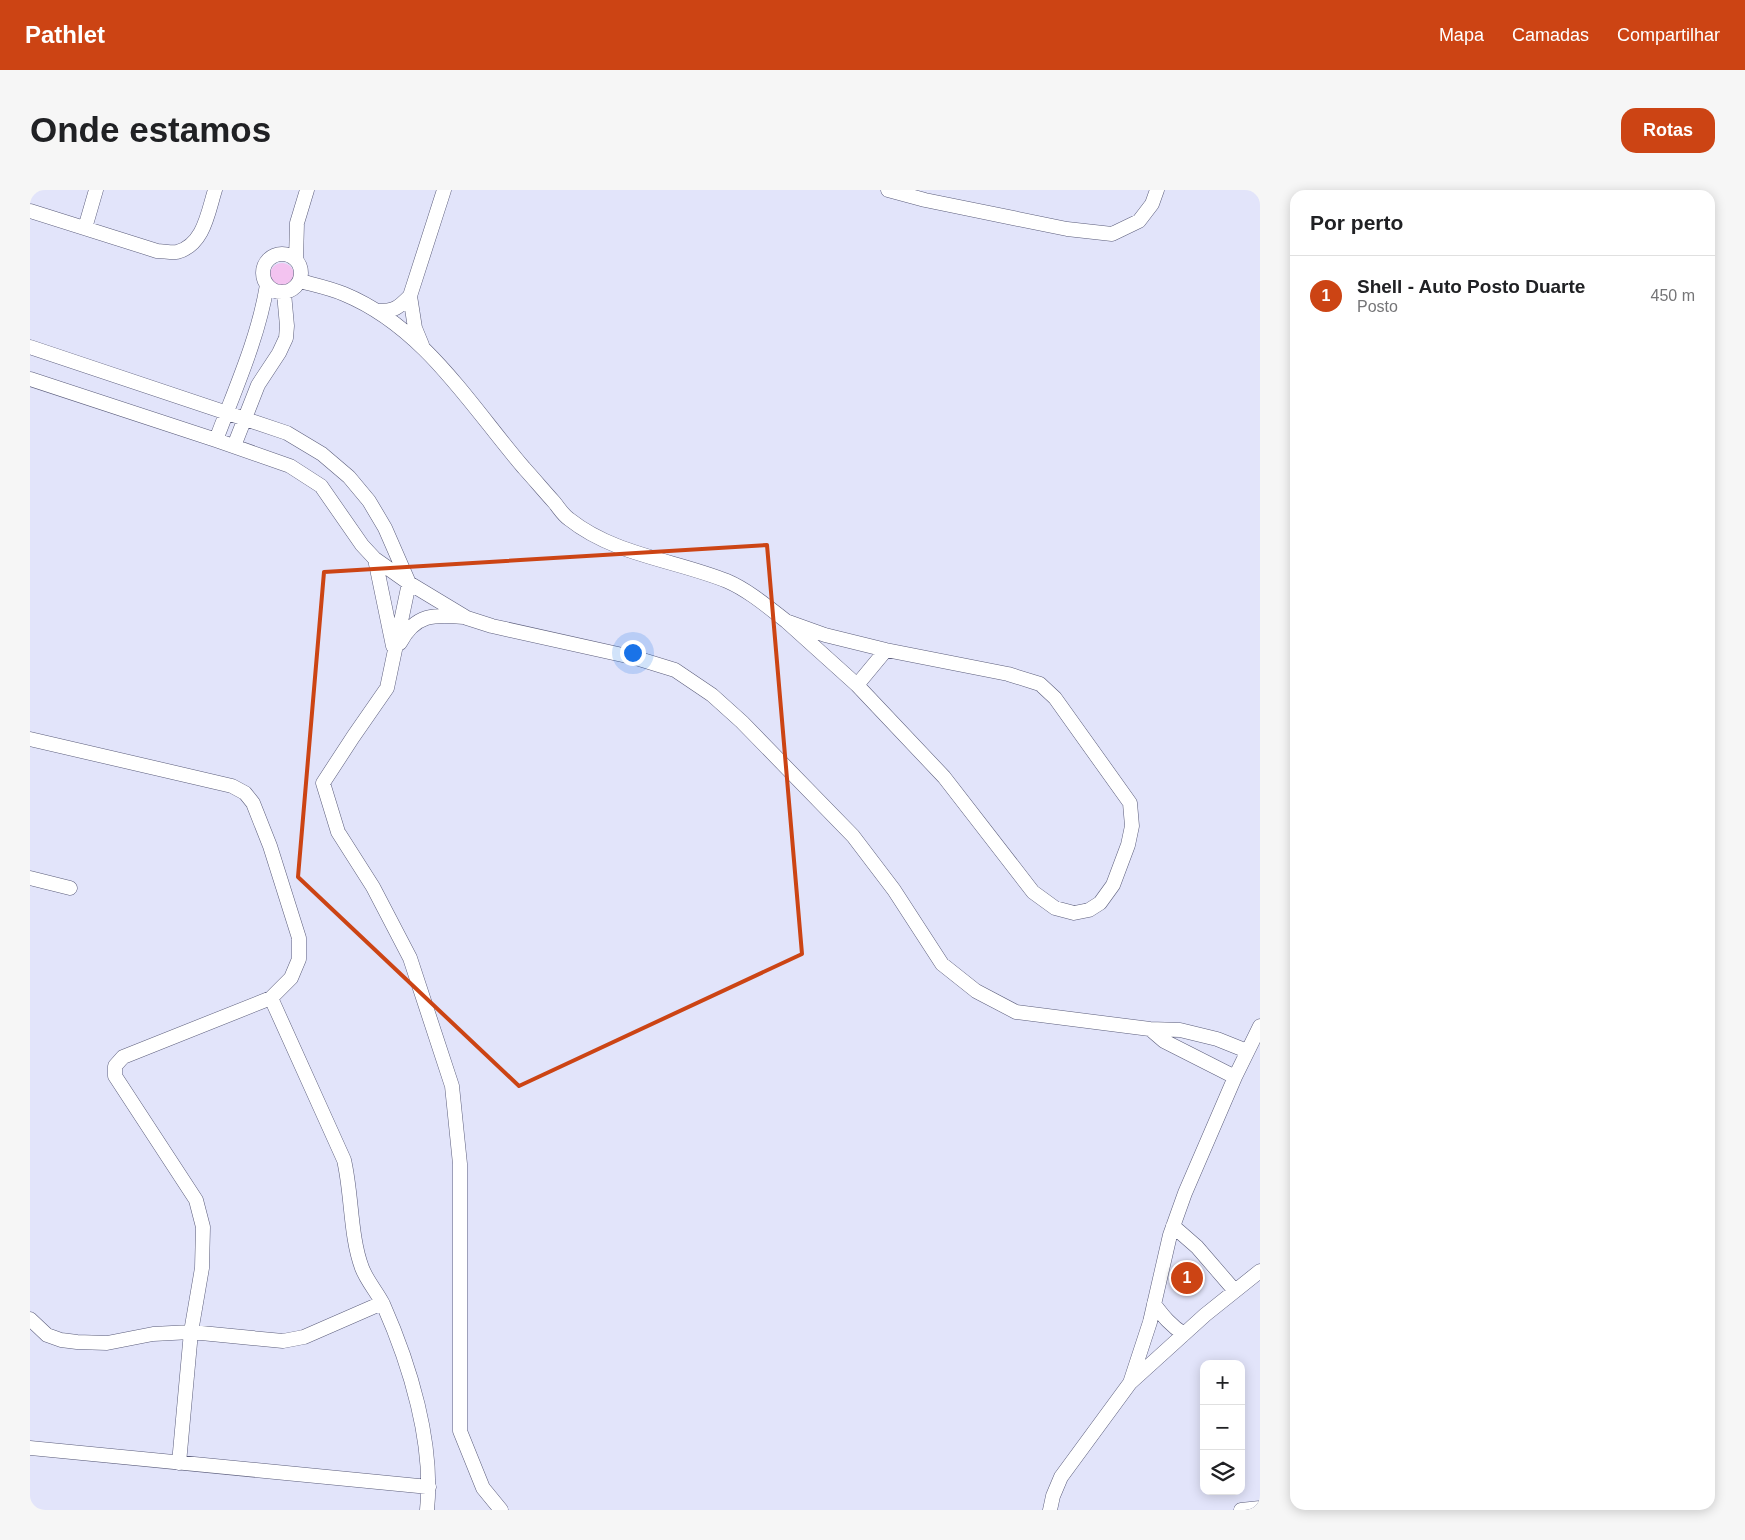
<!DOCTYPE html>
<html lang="pt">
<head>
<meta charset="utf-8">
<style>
  body { margin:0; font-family:Helvetica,sans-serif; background:#f6f6f6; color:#202124 }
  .controls { position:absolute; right:15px; bottom:15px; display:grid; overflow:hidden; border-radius:10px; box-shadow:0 2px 12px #0003 }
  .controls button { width:45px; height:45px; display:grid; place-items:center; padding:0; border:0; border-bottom:1px solid #e0e0e0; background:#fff; color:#202124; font:25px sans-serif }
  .you { position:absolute; left:602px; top:462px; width:18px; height:18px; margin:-12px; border:4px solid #fff; border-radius:50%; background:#1a73e8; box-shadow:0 0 0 8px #1a73e833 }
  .badge { display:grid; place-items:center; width:32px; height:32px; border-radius:50%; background:#cc4414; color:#fff; font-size:16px; font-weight:700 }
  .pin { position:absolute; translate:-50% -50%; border:2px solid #fff; box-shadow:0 1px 5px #0006 }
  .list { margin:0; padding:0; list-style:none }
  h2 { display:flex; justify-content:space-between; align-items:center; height:65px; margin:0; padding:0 20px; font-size:21px }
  h2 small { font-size:16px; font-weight:400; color:#757577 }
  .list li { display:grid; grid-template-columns:32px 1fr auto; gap:15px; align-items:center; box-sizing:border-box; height:80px; padding:0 20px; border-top:1px solid #e0e0e0 }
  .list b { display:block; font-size:19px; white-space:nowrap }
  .list p { margin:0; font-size:16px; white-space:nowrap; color:#757577 }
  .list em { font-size:16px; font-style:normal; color:#757577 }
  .icon { flex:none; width:28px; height:28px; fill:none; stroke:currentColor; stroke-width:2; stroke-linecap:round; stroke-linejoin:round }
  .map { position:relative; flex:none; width:1230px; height:1320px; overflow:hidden; border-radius:15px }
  header { display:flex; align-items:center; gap:30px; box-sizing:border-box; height:70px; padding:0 25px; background:#cc4414; color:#fff }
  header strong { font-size:24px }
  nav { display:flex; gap:28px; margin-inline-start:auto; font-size:18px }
  .intro { display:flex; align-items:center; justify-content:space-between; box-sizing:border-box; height:120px; padding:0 30px }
  h1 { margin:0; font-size:35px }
  .button { padding:12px 22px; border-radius:15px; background:#cc4414; color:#fff; font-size:18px; font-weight:700 }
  main { display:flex; gap:30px; padding:0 30px }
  aside { flex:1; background:#fff; border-radius:15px; box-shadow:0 2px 12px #0003 }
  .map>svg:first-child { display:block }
  .green { fill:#f3c3f0 }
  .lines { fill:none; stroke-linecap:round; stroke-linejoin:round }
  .minor-casing { stroke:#5b5d7b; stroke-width:15 }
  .minor { stroke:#fff; stroke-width:14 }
  .marked { fill:none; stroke:#cc4414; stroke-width:4; stroke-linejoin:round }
</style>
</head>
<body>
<header>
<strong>Pathlet</strong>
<nav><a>Mapa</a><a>Camadas</a><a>Compartilhar</a></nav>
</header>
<div class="intro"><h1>Onde estamos</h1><a class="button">Rotas</a></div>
<main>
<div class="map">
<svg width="1230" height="1320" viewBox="0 0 1230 1320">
  <rect width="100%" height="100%" fill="#e2e4fa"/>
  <!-- green -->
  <path class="green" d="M240 85a12 12 0 1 1 24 0a12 12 0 1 1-24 0Z"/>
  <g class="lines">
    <!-- minor casing -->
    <g class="minor-casing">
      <path id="minor" d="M858,0L895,10L1037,39L1082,44L1109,31L1122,14L1127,0
        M0,21L127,61C133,61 142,63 147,62C174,55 178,22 185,0
        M55,38L66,0
        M233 83a19 19 0 1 1 38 0a19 19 0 1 1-38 0Z
        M266,70L267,33L277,0
        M270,91C285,95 300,98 314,104C394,137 440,215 494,278C504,289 514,301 524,312C529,318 533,325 539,329C584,365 645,370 697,391C718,400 738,417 756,431
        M348,121C365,121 368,118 380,106
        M392,155L385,138L380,106L414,0
        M0,157L257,243L292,264L319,287L339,311L355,338L379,393L357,498L323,547L293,593L308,642L343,697L380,768L422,896L430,974V1241L453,1298L471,1320
        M0,189L186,250L260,276L291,296L332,355L345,369L379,393L437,428L462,436L606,468L645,480L682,505L712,532L823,646L864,700L912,774L946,801L986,822L1120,839L1150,840L1187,849L1217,861
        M186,250C205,199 228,149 237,95
        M204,256L228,195L249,163L256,148L257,136L254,103
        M345,369L363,456
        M756,431L795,445L856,460L978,484L1010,494L1025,508L1100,613L1102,636L1098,655L1083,695L1070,713L1059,720L1044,723L1025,718L1003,702L914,587L827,495Z
        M370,453C385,424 404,424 434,427
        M827,495L856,460
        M0,549L202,596L215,603L223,613L240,656L269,748V769L261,788L241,808L93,867L85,876V886L166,1010L173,1037L172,1078L161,1142L149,1273
        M0,688L40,698
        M241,808L314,970C322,1004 320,1046 332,1078C337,1091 347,1102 353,1114C380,1175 404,1253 397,1320
        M1120,839L1134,851L1205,887
        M1143,1036L1167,1057L1205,1101
        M1124,1114C1133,1126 1141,1136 1154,1144
        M0,1129L17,1145L31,1150L47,1152L77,1153L123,1144L161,1142L253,1151L274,1147L352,1113
        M1100,1193L1120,1132L1140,1045L1155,1003L1205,887L1230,836
        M0,1258L399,1297
        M1020,1320L1023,1306L1031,1287L1100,1193L1175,1125L1230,1081
        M1211,1320L1230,1318"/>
    </g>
    <!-- minor -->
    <use href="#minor" class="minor"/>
  </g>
  <!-- marked area -->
  <path class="marked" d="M737,355L772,764L489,896L268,687L294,382Z"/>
</svg>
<div class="controls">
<button>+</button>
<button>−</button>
<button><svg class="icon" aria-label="layers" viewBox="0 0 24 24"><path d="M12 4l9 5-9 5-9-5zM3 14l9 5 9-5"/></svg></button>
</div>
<div class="you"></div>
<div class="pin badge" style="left:1157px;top:1088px">1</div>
</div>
<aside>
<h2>Por perto<small></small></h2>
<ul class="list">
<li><span class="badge">1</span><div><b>Shell - Auto Posto Duarte</b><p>Posto</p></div><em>450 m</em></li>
</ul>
</aside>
</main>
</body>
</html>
